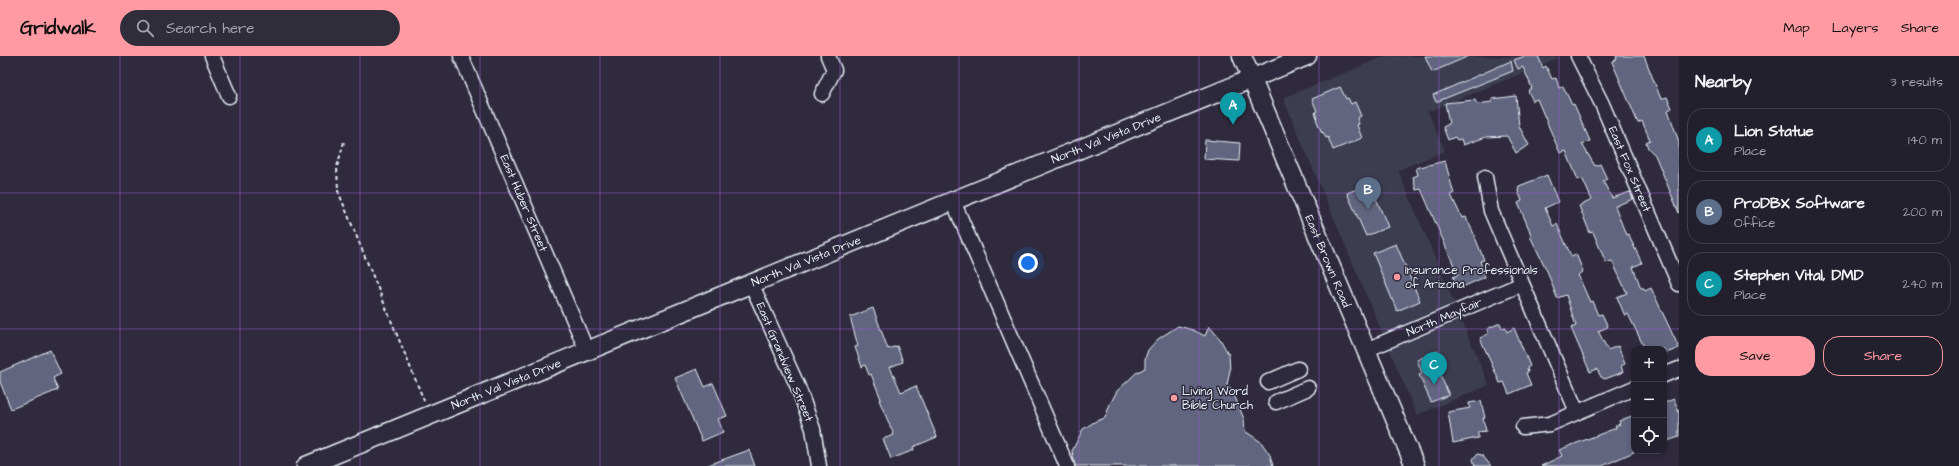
<!DOCTYPE html>
<html lang="en">
<head>
<meta charset="utf-8">
<style>
  body { margin:0; font-family:"Architects Daughter",sans-serif; background:#2f2d3a; color:#f1f3f6 }
  .controls { position:absolute; right:12px; bottom:12px; display:grid; overflow:hidden; border-radius:8px; box-shadow:0 2px 6px #0003 }
  .controls button { width:36px; height:36px; display:grid; place-items:center; padding:0; border:0; border-bottom:1px solid #403e4a; background:#23202e; color:#f1f3f6; font:20px sans-serif }
  .you { position:absolute; left:1028px; top:207px; width:14px; height:14px; margin:-10px; border:3px solid #fff; border-radius:50%; background:#1a73e8; box-shadow:0 0 0 6px #1a73e833 }
  .badge { display:grid; place-items:center; width:26px; height:26px; border-radius:50%; background:#ff9aa2; color:#fff; font-size:13px; font-weight:700 }
  .pin { position:absolute; translate:-50% -33px; filter:drop-shadow(0 1px 2px #0008) }
  .pin::after { content:''; position:absolute; top:21px; width:14px; height:12px; background:inherit; clip-path:polygon(0 0,100% 0,50% 100%) }
  .list { margin:0; padding:0; list-style:none }
  h2 { display:flex; justify-content:space-between; align-items:center; height:52px; margin:0; padding:0 16px; font-size:17px }
  h2 small { font-size:13px; font-weight:400; color:#a3a3aa }
  .list li { display:grid; grid-template-columns:26px 1fr auto; gap:12px; align-items:center; box-sizing:border-box; height:64px; margin:0 8px 8px; padding:0 8px; border:1px solid #403e4a; border-radius:16px }
  .list b { display:block; font-size:15px; white-space:nowrap }
  .list p { margin:0; font-size:13px; white-space:nowrap; color:#a3a3aa }
  .list em { font-size:13px; font-style:normal; color:#a3a3aa }
  .actions { display:flex; gap:8px; padding:12px 16px }
  .actions a { flex:1; padding:9px 0; border:1px solid #ff9aa2; border-radius:16px; text-align:center; font-size:14px; color:#ff9aa2 }
  .actions .main { background:#ff9aa2; color:#111 }
  .icon { flex:none; width:22px; height:22px; fill:none; stroke:currentColor; stroke-width:2; stroke-linecap:round; stroke-linejoin:round }
  .map { position:relative; flex:none; width:1679px; height:410px; overflow:hidden }
  header { display:flex; align-items:center; gap:24px; box-sizing:border-box; height:56px; padding:0 20px; background:#ff9aa2; color:#111 }
  header strong { font-size:19px }
  nav { display:flex; gap:22px; margin-inline-start:auto; font-size:14px }
  .search { width:280px; height:36px; background:#2f2d3a; display:flex; align-items:center; gap:10px; box-sizing:border-box; padding:0 14px; border-radius:22px; color:#a3a3aa; font-size:15px }
  main { display:flex }
  aside { flex:1; background:#23202e }
  .map>svg:first-child { display:block }
  .built { fill:#3e3c51 }
  .building { fill:#62657f; stroke:#e8f1f8 }
  .lines { fill:none; stroke-linecap:round; stroke-linejoin:round }
  .minor-casing { stroke:#e8f1f8; stroke-width:17 }
  .major-casing { stroke:#e8f1f8; stroke-width:21 }
  .path { stroke:#e8f1f8; stroke-width:2; stroke-dasharray:4 3; stroke-linecap:butt }
  .minor { stroke:#2f2a3d; stroke-width:14 }
  .major { stroke:#2f2a3d; stroke-width:18 }
  .grid { fill:none; stroke:#965dcd; stroke-width:1; stroke-opacity:0.55 }
  .poi-dot { fill:#ff9aa2; stroke:#2f2a3d; stroke-width:1.5 }
  .labels { text-anchor:middle; stroke-width:3; stroke-linejoin:round; paint-order:stroke }
  .street-label { font-size:12px; fill:#e8f1f8; stroke:#2f2a3d }
  .poi-label { font-size:12px; fill:#e8f1f8; stroke:#2f2a3d; text-anchor:start }
</style>
</head>
<body>
<header>
<strong>Gridwalk</strong>
<div class="search"><svg class="icon" aria-label="search" viewBox="0 0 24 24"><circle cx="10" cy="10" r="6"/><path d="M15 15l6 6"/></svg>Search here</div>
<nav><a>Map</a><a>Layers</a><a>Share</a></nav>
</header>
<main>
<div class="map">
<svg width="1679" height="410" viewBox="0 0 1679 410">
  <rect width="100%" height="100%" fill="#2f2a3d"/>
  <filter id="ink" filterUnits="userSpaceOnUse"><feTurbulence type="fractalNoise" baseFrequency=".025" numOctaves="2"/><feDisplacementMap in="SourceGraphic" scale="8" xChannelSelector="R" yChannelSelector="G"/><feConvolveMatrix kernelMatrix="1 2 1 2 8 2 1 2 1" color-interpolation-filters="sRGB"/></filter>
  <g filter="url(#ink)">
    <!-- built -->
    <path class="built" d="M1386,0L1561,1L1428,56L1445,95L1398,114L1489,329L1417,359L1283,42Z"/>
    <!-- building -->
    <path class="building" d="M1425,0H1469L1432,16Z
      M1525,0H1538L1543,12L1546,10L1552,23L1556,22L1559,32L1563,30L1572,49L1574,48L1590,85L1582,88L1595,110L1600,108L1607,123L1603,125L1612,142L1630,136L1633,143L1615,150L1626,179L1628,178L1642,207L1633,211L1641,232H1644L1645,235L1651,232L1679,292L1664,298V293H1645L1628,258L1625,260L1617,241L1627,237L1612,205L1606,207L1593,176L1590,177L1579,150L1592,144L1582,122L1578,124L1566,95L1560,97L1537,43L1533,45L1528,35L1532,32L1523,11L1518,13L1514,4Z
      M1616,0H1644L1661,43L1667,41L1672,52L1668,54L1679,86V157L1655,99L1648,92L1646,86L1650,84L1642,65L1638,67L1612,6L1617,3Z
      M1511,5L1513,15L1436,46L1433,39Z
      M1340,31L1346,43L1348,42L1351,48L1355,46L1361,60L1357,62L1359,68L1357,69L1362,82L1333,94L1328,81L1326,82L1323,76L1322,77L1316,63L1317,62L1315,56L1317,55L1312,43Z
      M1516,40L1519,70L1529,89L1516,97L1507,80L1486,81L1463,89L1461,83L1457,84L1455,81L1448,84L1443,71L1449,68L1445,47L1475,44L1477,48L1492,46V43Z
      M1205,84L1240,87L1239,105L1204,103Z
      M1445,105L1454,138L1451,139L1462,162L1466,161L1473,176L1484,204L1480,205L1485,221L1458,233L1453,221L1458,219L1421,133L1416,134L1413,121L1418,119L1416,112Z
      M1547,119L1558,146L1545,152L1553,170L1557,168L1571,200L1576,198L1583,215L1578,219L1590,246L1592,245L1598,259L1602,258L1608,271L1598,275L1608,294L1618,290L1625,308L1621,310L1623,316L1605,323L1601,321L1597,313L1590,316L1571,272L1576,270L1566,239L1557,242L1548,217L1530,180L1531,179L1529,173L1518,147L1522,145L1518,135L1519,130Z
      M1370,128L1388,171L1366,180L1347,137Z
      M1396,188L1420,245L1397,255L1373,197Z
      M873,252L888,293L897,290L903,306L890,311L901,336L916,330L937,381L913,391L914,394L891,403L883,383L894,379L879,344L881,343L871,318L869,319L865,309L862,311L855,291L858,290L850,261Z
      M1500,267L1502,272L1505,271L1507,276L1514,272L1530,310L1527,312L1528,316L1526,317L1531,329L1509,338L1504,326L1500,327L1480,282L1488,278L1487,273Z
      M1178,270L1193,274L1205,280L1209,270L1220,283L1229,299L1230,314L1227,329L1233,336L1244,363L1245,375L1261,386L1270,399L1273,410H1075L1072,395L1083,373L1096,365L1105,362L1110,348L1117,335L1136,317L1145,312V303L1148,294L1158,283Z
      M50,294L61,318L53,322L58,334L11,353L0,326V316Z
      M1438,295L1444,311L1438,314L1449,339L1431,346L1419,319L1422,317L1417,304Z
      M697,313L705,331L713,327L727,360L718,363L723,376L702,385L675,322Z
      M1674,343L1679,357V381L1664,386V347Z
      M1481,345L1485,362H1483L1486,375L1478,376V382L1453,387L1448,356L1470,352L1469,347Z
      M1634,359V396L1602,410H1541L1562,400L1559,394L1616,372L1615,370L1620,368L1619,365Z
      M749,394L755,410H709L708,409Z
      M1477,398L1482,399L1491,410H1475L1473,403Z"/>
    <g class="lines">
      <!-- minor casing -->
      <g class="minor-casing">
        <path id="minor" d="M212,0L229,40
          M461,0L587,295
          M1578,0L1602,48L1679,228
          M822,38L834,14L828,0
          M1485,121L1491,155L1577,356
          M953,145L1067,410
          M751,227L798,331L813,373L819,410
          M1366,294L1522,228
          M1664,319L1679,313
          M1268,326L1298,313
          M1276,346L1308,332
          M1523,371L1550,368L1634,332"/>
      </g>
      <!-- major casing -->
      <g class="major-casing">
        <path id="major" d="M1242,0L1415,410
          M306,410L1307,0"/>
      </g>
      <!-- path -->
      <path class="path" d="M344,86L337,111L338,135L425,347"/>
      <!-- minor -->
      <use href="#minor" class="minor"/>
      <!-- major -->
      <use href="#major" class="major"/>
    </g>
  </g>
  <!-- grid -->
  <path class="grid" d="M120,0V410M240,0V410M360,0V410M480,0V410M600,0V410M720,0V410M840,0V410M959,0V410M1079,0V410M1199,0V410M1319,0V410M1439,0V410M1559,0V410M0,137H1679M0,273H1679"/>
  <!-- markers -->
  <g class="poi-dot">
    <circle cx="1397" cy="221" r="4"/>
    <circle cx="1174" cy="342" r="4"/>
  </g>
  <g class="labels">
    <!-- street labels -->
    <g class="street-label">
      <text transform="translate(1106 82) rotate(-22)" y="4">North Val Vista Drive</text>
      <text transform="translate(1630 113) rotate(67)" y="4">East Fox Street</text>
      <text transform="translate(524 147) rotate(67)" y="4">East Huber Street</text>
      <text transform="translate(806 205) rotate(-22)" y="4">North Val Vista Drive</text>
      <text transform="translate(1328 205) rotate(67)" y="4">East Brown Road</text>
      <text transform="translate(1444 261) rotate(-23)" y="4">North Mayfair</text>
      <text transform="translate(785 306) rotate(67)" y="4">East Grandview Street</text>
      <text transform="translate(506 328) rotate(-22)" y="4">North Val Vista Drive</text>
    </g>
    <!-- poi labels -->
    <g class="poi-label">
      <text x="1405" y="218">Insurance Professionals<tspan x="1405" dy="14">of Arizona</tspan></text>
      <text x="1182" y="339">Living Word<tspan x="1182" dy="14">Bible Church</tspan></text>
    </g>
  </g>
</svg>
<div class="controls">
<button>+</button>
<button>−</button>
<button><svg class="icon" aria-label="locate" viewBox="0 0 24 24"><circle cx="12" cy="12" r="6"/><path d="M12 2v4M12 18v4M2 12h4M18 12h4"/></svg></button>
</div>
<div class="you"></div>
<div class="pin badge" style="left:1233px;top:69px;background:#0f9aa8">A</div>
<div class="pin badge" style="left:1368px;top:154px;background:#5c6f8a">B</div>
<div class="pin badge" style="left:1434px;top:329px;background:#0f9aa8">C</div>
</div>
<aside>
<h2>Nearby<small>3 results</small></h2>
<ul class="list">
<li><span class="badge" style="background:#0f9aa8">A</span><div><b>Lion Statue</b><p>Place</p></div><em>140 m</em></li>
<li><span class="badge" style="background:#5c6f8a">B</span><div><b>ProDBX Software</b><p>Office</p></div><em>200 m</em></li>
<li><span class="badge" style="background:#0f9aa8">C</span><div><b>Stephen Vital, DMD</b><p>Place</p></div><em>240 m</em></li>
</ul>
<div class="actions"><a class="main">Save</a><a>Share</a></div>
</aside>
</main>
</body>
</html>
